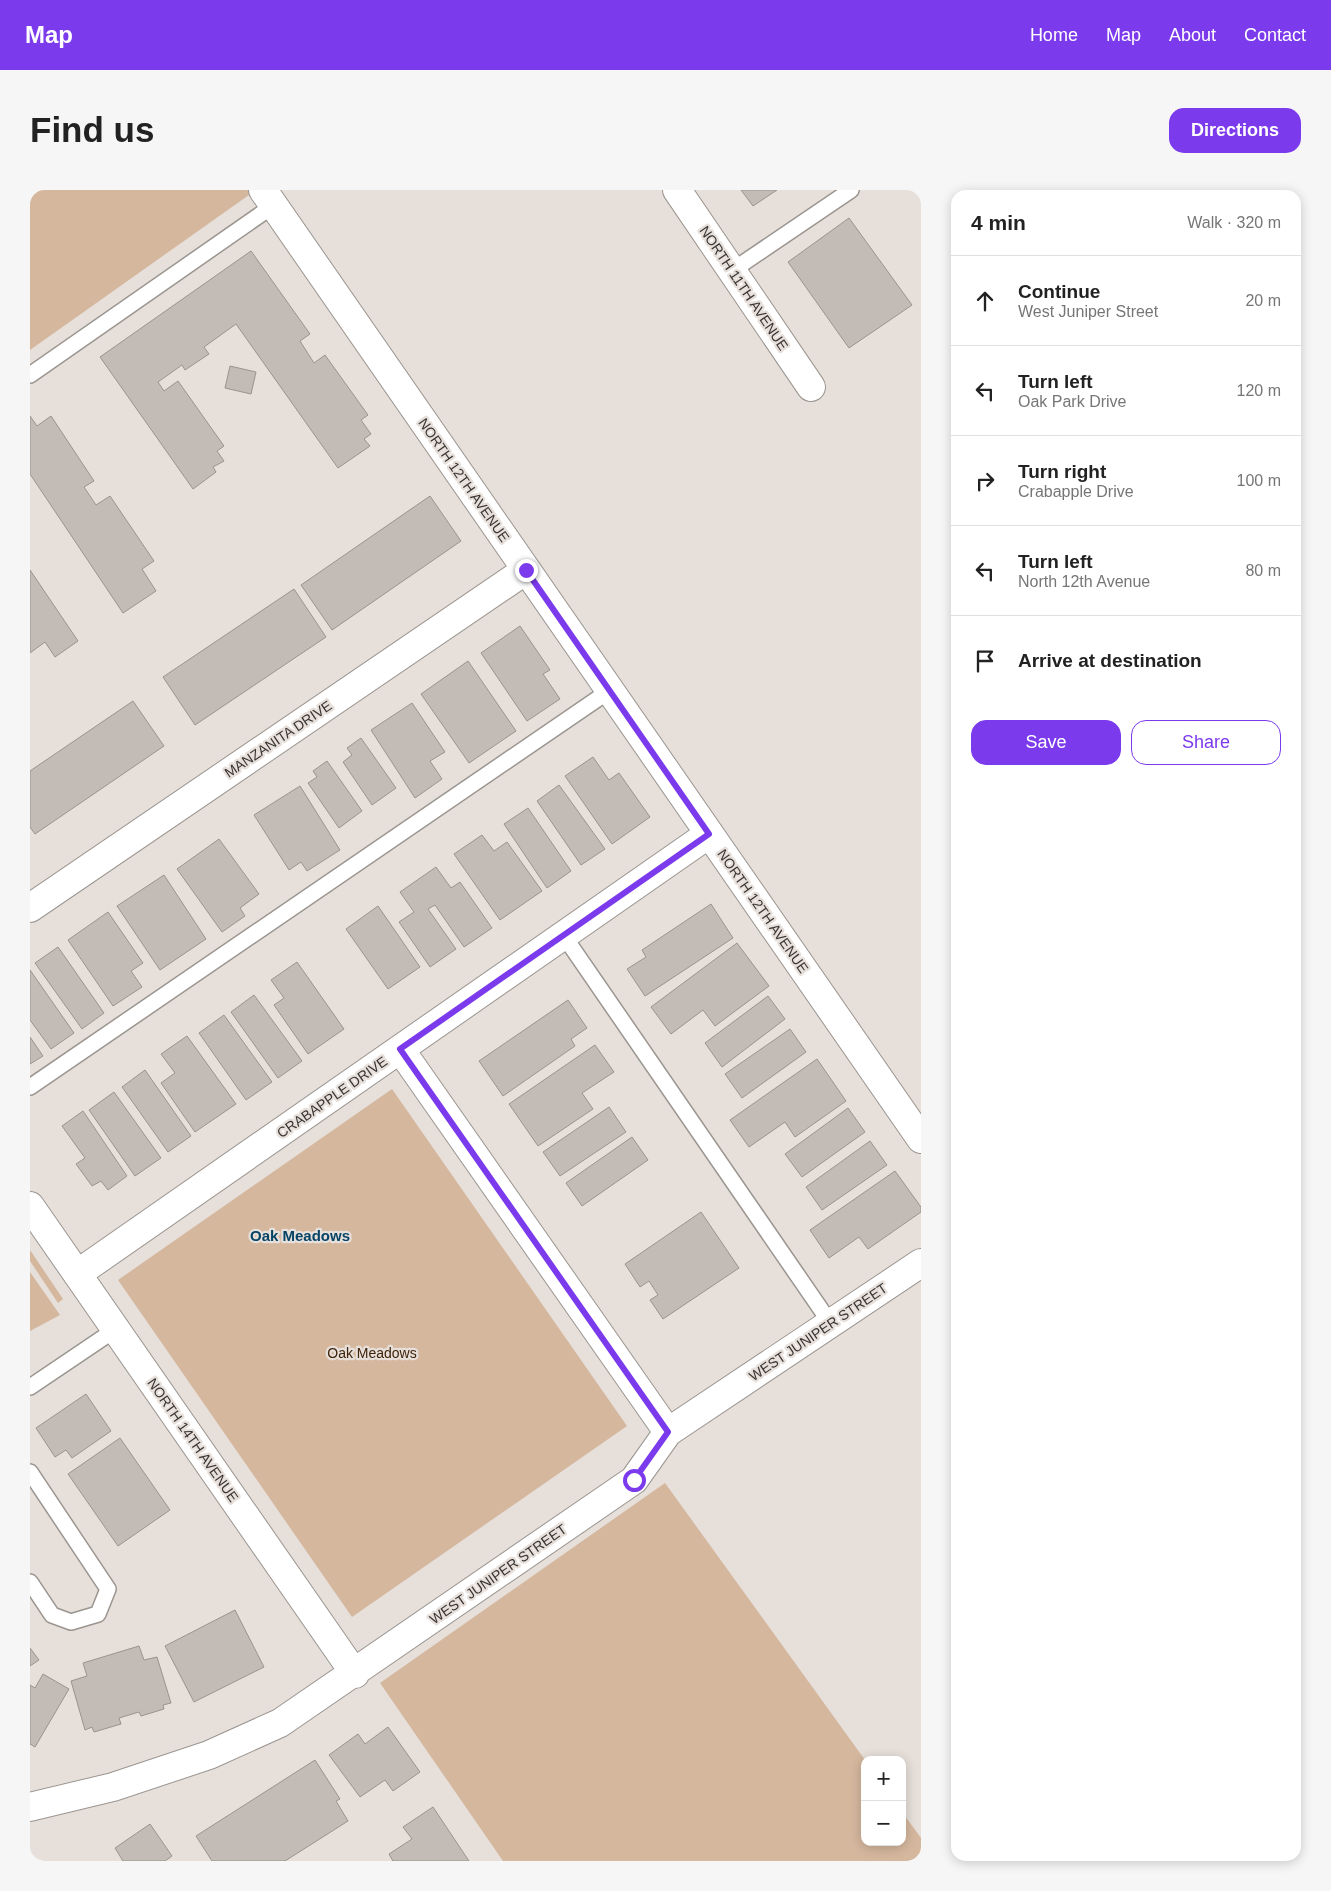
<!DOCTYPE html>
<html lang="en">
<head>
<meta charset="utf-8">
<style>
  body { margin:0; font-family:Helvetica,sans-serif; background:#f6f6f6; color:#222 }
  .controls { position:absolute; right:15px; bottom:15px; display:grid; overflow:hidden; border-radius:10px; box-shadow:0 2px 12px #0003 }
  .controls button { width:45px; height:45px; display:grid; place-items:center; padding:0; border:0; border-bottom:1px solid #e0e0e0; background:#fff; color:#222; font:25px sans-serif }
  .stop { position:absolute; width:15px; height:15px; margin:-11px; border:4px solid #7c3aed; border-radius:50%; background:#fff }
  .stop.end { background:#7c3aed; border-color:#fff; box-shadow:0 1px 5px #0008 }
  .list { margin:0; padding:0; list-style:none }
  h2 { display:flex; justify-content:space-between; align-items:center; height:65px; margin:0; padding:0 20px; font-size:21px }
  h2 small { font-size:16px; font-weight:400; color:#767676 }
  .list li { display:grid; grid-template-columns:32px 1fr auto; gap:15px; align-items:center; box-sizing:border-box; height:90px; padding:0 20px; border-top:1px solid #e0e0e0 }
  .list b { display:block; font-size:19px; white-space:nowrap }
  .list p { margin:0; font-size:16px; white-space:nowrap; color:#767676 }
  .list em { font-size:16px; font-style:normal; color:#767676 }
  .actions { display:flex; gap:10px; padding:15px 20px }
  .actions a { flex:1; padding:11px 0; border:1px solid #7c3aed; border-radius:15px; text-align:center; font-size:18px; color:#7c3aed }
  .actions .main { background:#7c3aed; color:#fff }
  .icon { flex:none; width:28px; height:28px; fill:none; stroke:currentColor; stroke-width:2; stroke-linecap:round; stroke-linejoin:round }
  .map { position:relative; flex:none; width:891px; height:1671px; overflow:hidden; border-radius:15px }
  header { display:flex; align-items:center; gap:30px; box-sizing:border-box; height:70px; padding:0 25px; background:#7c3aed; color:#fff }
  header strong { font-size:24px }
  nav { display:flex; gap:28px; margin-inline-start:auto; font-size:18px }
  .intro { display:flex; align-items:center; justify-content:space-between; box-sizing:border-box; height:120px; padding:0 30px }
  h1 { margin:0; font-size:35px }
  .button { padding:12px 22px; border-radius:15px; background:#7c3aed; color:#fff; font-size:18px; font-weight:700 }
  main { display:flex; gap:30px; padding:0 30px }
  aside { flex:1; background:#fff; border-radius:15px; box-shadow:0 2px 12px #0003 }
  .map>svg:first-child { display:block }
  .green { fill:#d5b79e }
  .building { fill:#c2bbb6; stroke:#9a948e }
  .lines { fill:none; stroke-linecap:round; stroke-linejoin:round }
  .lane-casing { stroke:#9b9590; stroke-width:18 }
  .street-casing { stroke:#9b9590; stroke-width:30 }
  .lane { stroke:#fff; stroke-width:15 }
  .street { stroke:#fff; stroke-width:28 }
  .route { stroke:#7c3aed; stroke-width:6 }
  .labels { text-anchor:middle; stroke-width:4.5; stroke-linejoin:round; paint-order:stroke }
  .street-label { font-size:14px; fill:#373432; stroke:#e6dfda }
  .park-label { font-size:14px; fill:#3f2308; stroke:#e6dfda }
  .neighbourhood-label { font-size:15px; font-weight:bold; fill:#064465; stroke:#e6dfda }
</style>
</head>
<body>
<header>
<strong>Map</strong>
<nav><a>Home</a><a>Map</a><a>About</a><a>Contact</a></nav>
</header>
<div class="intro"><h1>Find us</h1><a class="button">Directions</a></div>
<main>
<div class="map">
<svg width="891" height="1671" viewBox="0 0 891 1671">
  <rect width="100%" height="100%" fill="#e6dfda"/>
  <!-- green -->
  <path class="green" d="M0,0H226L0,160Z
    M362,899L597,1236L322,1427L88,1090Z
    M0,1060L33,1109L28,1113L0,1071Z
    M0,1082L30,1125L0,1141Z
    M635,1293L835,1570V1652H872V1622L891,1648V1671H473L350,1493Z"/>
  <!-- building -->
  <path class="building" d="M711,0H747L723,16Z
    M819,28L882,115L819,158L758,72Z
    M221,61L280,144L270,151L284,173L295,165L338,225L331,230L341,244L334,249L340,256L308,278L206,134L174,157L179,164L155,180L152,175L128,192L134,201L148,191L194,256L187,261L194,271L183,277L186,282L163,299L70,167Z
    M200,176L226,182L221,204L195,198Z
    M0,226L7,236L21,226L64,291L54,297L66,315L80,306L124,371L112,379L126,401L93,423L0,284Z
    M400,306L431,351L302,440L271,395Z
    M0,380L48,451L25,467L15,452L0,463Z
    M264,399L296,447L165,535L133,487Z
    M490,436L520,480L513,484L530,509L497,531L451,463Z
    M438,471L486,541L439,573L391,504Z
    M103,511L134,556L5,644L0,637V581Z
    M382,513L415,562L400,571L412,589L385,608L341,540Z
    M331,548L366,598L342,615L313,572L322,565L317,558Z
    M563,567L579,590L589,583L620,627L582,654L535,586Z
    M297,571L332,621L309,638L278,593L287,587L283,581Z
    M529,595L575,659L551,675L507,611Z
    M270,596L310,660L277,681L271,672L259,680L224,625Z
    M498,618L541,681L517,698L474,634Z
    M452,645L464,661L477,652L512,701L470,730L424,664Z
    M189,649L229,704L210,718L215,726L192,742L147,679Z
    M406,677L421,698L430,692L462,738L434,757L405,715L398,719L426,759L400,777L369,732L384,722L370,702Z
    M134,685L176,749L130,780L87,716Z
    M681,714L703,748L615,806L597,779L616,767L612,760Z
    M348,716L390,777L358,799L316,739Z
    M78,722L113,773L101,781L112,797L83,816L38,750Z
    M707,753L739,796L685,836L673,820L641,844L621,817Z
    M28,757L74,823L52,839L5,773Z
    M267,772L314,839L278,864L244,815L254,808L241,790Z
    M0,780L44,843L21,859L0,830Z
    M224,805L272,871L248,888L201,822Z
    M738,806L755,829L692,877L675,853Z
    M538,810L557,838L541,849L545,856L473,906L449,871Z
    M194,825L242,892L216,910L169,843Z
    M760,839L776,862L712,908L695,884Z
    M157,846L206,914L165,942L131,893L145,883L131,864Z
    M0,847L13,866L0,874Z
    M565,855L584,882L552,903L563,919L508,956L479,914Z
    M787,869L816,911L765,947L755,932L719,957L700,930Z
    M115,880L161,946L138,962L92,897Z
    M84,902L131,968L105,986L59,920Z
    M579,917L596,942L530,986L513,962Z
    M818,918L835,942L772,987L755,964Z
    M53,921L97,986L78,1000L71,991L62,996L46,974L55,968L32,936Z
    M602,947L618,970L552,1016L536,993Z
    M840,951L857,975L792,1020L776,997Z
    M865,981L891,1017V1022L838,1059L829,1047L799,1068L780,1040Z
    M671,1022L709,1078L633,1129L620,1110L628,1105L619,1091L610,1097L595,1074Z
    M56,1204L81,1241L42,1268L36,1260L25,1267L6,1238Z
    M90,1248L140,1320L88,1356L38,1284Z
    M205,1420L234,1477L164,1512L135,1456Z
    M109,1456L114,1470L127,1467L141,1513L133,1515L134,1519L111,1526L109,1522L89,1528L91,1534L64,1542L62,1537L55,1540L41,1491L57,1486L53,1473Z
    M0,1458L9,1470L0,1476Z
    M13,1484L39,1499L5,1557L0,1554V1495L5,1498Z
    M358,1537L390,1582L363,1601L355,1590L330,1607L299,1565L328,1544L335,1554Z
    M285,1570L310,1609L306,1611L318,1631L255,1671H182L166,1646Z
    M403,1617L439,1671H363L359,1664L382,1649L373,1637Z
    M120,1634L142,1666L135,1671H93L85,1658Z"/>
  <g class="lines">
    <!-- lane casing -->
    <g class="lane-casing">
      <path id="lane" d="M703,80L821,0
        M0,185L244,15
        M534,746L801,1134
        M0,897L579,501
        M0,1197L86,1139
        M0,1282L78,1399L68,1424L41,1432L22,1425L0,1392"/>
    </g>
    <!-- street casing -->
    <g class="street-casing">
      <path id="street" d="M233,0L891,949
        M647,0L781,197
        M0,718L496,380
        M370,859L638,1242
        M0,1016L325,1484
        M47,1084L679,644
        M0,1617L83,1597L179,1565L250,1533L604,1290L638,1242L891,1073"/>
    </g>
    <!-- lane -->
    <use href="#lane" class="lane"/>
    <!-- street -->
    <use href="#street" class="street"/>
  </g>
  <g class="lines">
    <!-- route -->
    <path class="route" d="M496,380L679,644L370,859L638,1242L604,1290"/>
  </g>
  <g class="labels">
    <!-- street labels -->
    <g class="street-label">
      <text transform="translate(714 98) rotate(56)" y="5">NORTH 11TH AVENUE</text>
      <text transform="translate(434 290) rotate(55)" y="5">NORTH 12TH AVENUE</text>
      <text transform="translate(248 549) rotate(-34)" y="5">MANZANITA DRIVE</text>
      <text transform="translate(733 721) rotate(55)" y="5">NORTH 12TH AVENUE</text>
      <text transform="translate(302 907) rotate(-35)" y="5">CRABAPPLE DRIVE</text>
      <text transform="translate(788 1142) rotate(-34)" y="5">WEST JUNIPER STREET</text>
      <text transform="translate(163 1250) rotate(55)" y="5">NORTH 14TH AVENUE</text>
      <text transform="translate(468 1384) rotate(-35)" y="5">WEST JUNIPER STREET</text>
    </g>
    <!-- park labels -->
    <g class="park-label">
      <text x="342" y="1168">Oak Meadows</text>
    </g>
    <!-- neighbourhood labels -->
    <g class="neighbourhood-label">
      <text x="270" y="1051">Oak Meadows</text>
    </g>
  </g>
</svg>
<div class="controls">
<button>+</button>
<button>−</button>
</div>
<div class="stop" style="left:604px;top:1290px"></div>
<div class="stop end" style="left:496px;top:380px"></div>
</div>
<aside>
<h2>4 min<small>Walk · 320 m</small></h2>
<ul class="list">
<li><svg class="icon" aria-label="ahead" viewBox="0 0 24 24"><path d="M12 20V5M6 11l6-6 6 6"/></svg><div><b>Continue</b><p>West Juniper Street</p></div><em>20 m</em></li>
<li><svg class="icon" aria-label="left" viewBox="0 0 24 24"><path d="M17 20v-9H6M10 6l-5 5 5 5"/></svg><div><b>Turn left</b><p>Oak Park Drive</p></div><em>120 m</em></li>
<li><svg class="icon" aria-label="right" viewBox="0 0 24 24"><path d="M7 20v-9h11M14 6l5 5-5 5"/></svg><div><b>Turn right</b><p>Crabapple Drive</p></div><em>100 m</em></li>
<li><svg class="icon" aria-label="left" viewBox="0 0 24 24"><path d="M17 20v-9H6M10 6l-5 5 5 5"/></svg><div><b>Turn left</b><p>North 12th Avenue</p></div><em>80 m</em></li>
<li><svg class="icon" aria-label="arrive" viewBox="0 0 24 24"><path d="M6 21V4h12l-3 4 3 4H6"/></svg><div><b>Arrive at destination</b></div></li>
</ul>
<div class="actions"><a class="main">Save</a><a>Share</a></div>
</aside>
</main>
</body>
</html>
